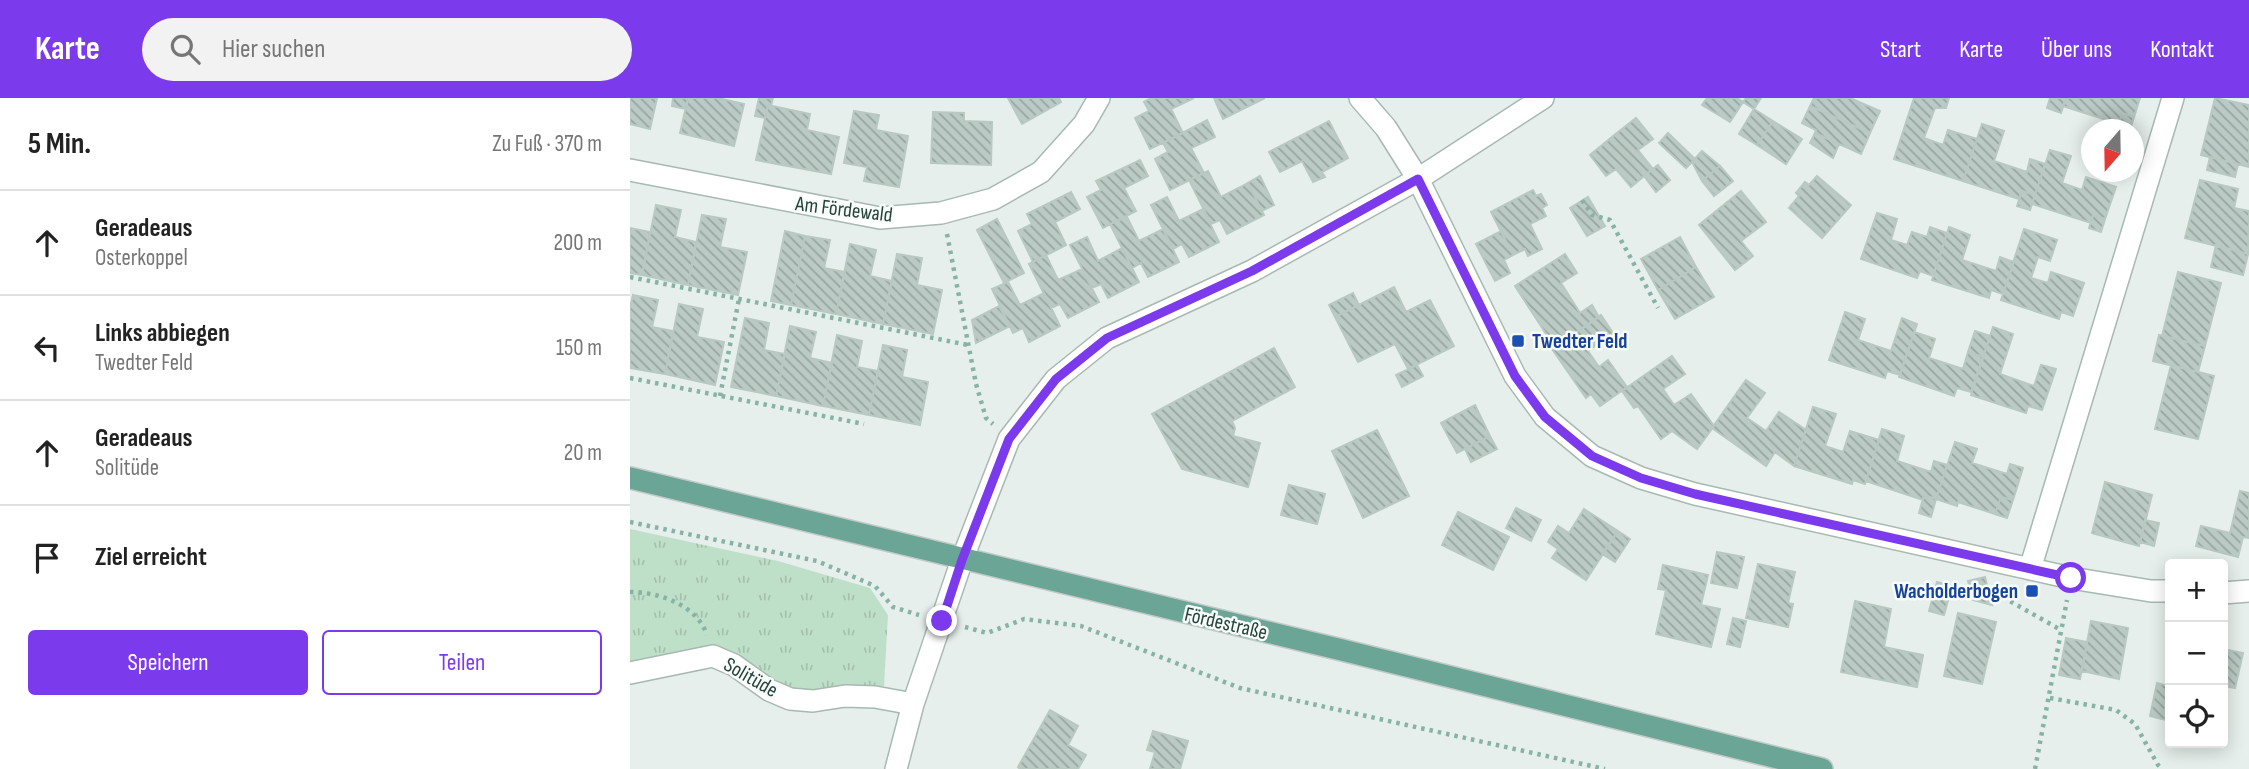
<!DOCTYPE html>
<html lang="de">
<head>
<meta charset="utf-8">
<style>
  body { margin:0; font-family:"Sofia Sans Condensed",sans-serif; background:#f2f2f2; color:#222 }
  .controls { position:absolute; right:21px; bottom:21px; display:grid; overflow:hidden; border-radius:7px; box-shadow:0 4px 18px #0003 }
  .controls button { width:63px; height:63px; display:grid; place-items:center; padding:0; border:0; border-bottom:2px solid #e0e0e0; background:#fff; color:#222; font:35px sans-serif }
  .compass { position:absolute; left:1451px; top:21px; width:63px; height:63px; border-radius:50%; background:#fff; box-shadow:0 4px 18px #0003; rotate:200deg }
  .stop { position:absolute; width:21px; height:21px; margin:-16px; border:5px solid #7c3aed; border-radius:50%; background:#fff }
  .stop.end { background:#7c3aed; border-color:#fff; box-shadow:0 2px 7px #0008 }
  .list { margin:0; padding:0; list-style:none }
  h2 { display:flex; justify-content:space-between; align-items:center; height:91px; margin:0; padding:0 28px; font-size:30px }
  h2 small { font-size:23px; font-weight:400; color:#767676 }
  .list li { display:grid; grid-template-columns:46px 1fr auto; gap:21px; align-items:center; box-sizing:border-box; height:105px; padding:0 28px; border-top:2px solid #e0e0e0 }
  .list b { display:block; font-size:26px; white-space:nowrap }
  .list p { margin:0; font-size:23px; white-space:nowrap; color:#767676 }
  .list em { font-size:23px; font-style:normal; color:#767676 }
  .actions { display:flex; gap:14px; padding:21px 28px }
  .actions a { flex:1; padding:16px 0; border:2px solid #7c3aed; border-radius:7px; text-align:center; font-size:24px; color:#7c3aed }
  .actions .main { background:#7c3aed; color:#fff }
  .icon { flex:none; width:38px; height:38px; fill:none; stroke:currentColor; stroke-width:2; stroke-linecap:round; stroke-linejoin:round }
  .map { position:relative; flex:none; width:1619px; height:671px; overflow:hidden }
  header { display:flex; align-items:center; gap:42px; box-sizing:border-box; height:98px; padding:0 35px; background:#7c3aed; color:#fff }
  header strong { font-size:33px }
  nav { display:flex; gap:38px; margin-inline-start:auto; font-size:24px }
  .search { width:490px; height:63px; background:#f2f2f2; display:flex; align-items:center; gap:18px; box-sizing:border-box; padding:0 24px; border-radius:38px; color:#767676; font-size:26px }
  main { display:flex }
  aside { flex:1; background:#fff }
  .map>svg:first-child { display:block }
  .grass { fill:url(#grass-tufts) }
  .building { fill:url(#building-back-hatch); stroke:#b8c9c2; stroke-width:2 }
  .lines { fill:none; stroke-linecap:round; stroke-linejoin:round }
  .minor-casing { stroke:#a8b8b2; stroke-width:24 }
  .major-casing { stroke:#c2cac8; stroke-width:24 }
  .path { stroke:#86b3a5; stroke-width:4.5; stroke-dasharray:3.5 5; stroke-linecap:butt }
  .minor { stroke:#fff; stroke-width:21 }
  .major { stroke:#6aa596; stroke-width:21 }
  .route { stroke:#7c3aed; stroke-width:9 }
  .transit-dot { fill:#1a4fb4; stroke:#f7fbf9; stroke-width:2.5 }
  .labels { text-anchor:middle; stroke-width:5; stroke-linejoin:round; paint-order:stroke }
  .street-label { font-size:21px; fill:#24423a; stroke:#f7fbf9 }
  .transit-label { font-size:21px; font-weight:bold; fill:#164399; stroke:#f7fbf9; text-anchor:start }
</style>
</head>
<body>
<header>
<strong>Karte</strong>
<div class="search"><svg class="icon" aria-label="search" viewBox="0 0 24 24"><circle cx="10" cy="10" r="6"/><path d="M15 15l6 6"/></svg>Hier suchen</div>
<nav><a>Start</a><a>Karte</a><a>Über uns</a><a>Kontakt</a></nav>
</header>
<main>
<aside>
<h2>5 Min.<small>Zu Fuß · 370 m</small></h2>
<ul class="list">
<li><svg class="icon" aria-label="ahead" viewBox="0 0 24 24"><path d="M12 20V5M6 11l6-6 6 6"/></svg><div><b>Geradeaus</b><p>Osterkoppel</p></div><em>200 m</em></li>
<li><svg class="icon" aria-label="left" viewBox="0 0 24 24"><path d="M17 20v-9H6M10 6l-5 5 5 5"/></svg><div><b>Links abbiegen</b><p>Twedter Feld</p></div><em>150 m</em></li>
<li><svg class="icon" aria-label="ahead" viewBox="0 0 24 24"><path d="M12 20V5M6 11l6-6 6 6"/></svg><div><b>Geradeaus</b><p>Solitüde</p></div><em>20 m</em></li>
<li><svg class="icon" aria-label="arrive" viewBox="0 0 24 24"><path d="M6 21V4h12l-3 4 3 4H6"/></svg><div><b>Ziel erreicht</b></div></li>
</ul>
<div class="actions"><a class="main">Speichern</a><a>Teilen</a></div>
</aside>
<div class="map">
<svg width="1619" height="671" viewBox="0 0 1619 671">
  <defs>
    <pattern id="grass-tufts" width="24" height="20" patternUnits="userSpaceOnUse" patternTransform="scale(1.75)"><rect width="24" height="20" fill="#bfe0c8"/><path d="M3 7l-1-3M5 7V3M7 7l1-3M15 17l-1-3M17 17v-4M19 17l1-3" fill="none" stroke="#a4c1ad"/></pattern>
    <pattern id="building-back-hatch" width="6" height="6" patternUnits="userSpaceOnUse" patternTransform="scale(1.75)"><rect width="6" height="6" fill="#bbcac4"/><path d="M-1 5l2 2M0 0l6 6M5-1l2 2" fill="none" stroke="#98a6a0"/></pattern>
  </defs>
  <rect width="100%" height="100%" fill="#e6efeb"/>
  <!-- grass -->
  <path class="grass" d="M0,431L148,463L240,490L258,517L254,588L180,594L144,587L94,552L0,569Z"/>
  <!-- building -->
  <path class="building" d="M0,0H27L20,31L0,26Z
    M43,0H58L56,11L42,8Z
    M58,0H88L114,6L104,48L50,35Z
    M129,0H143L141,8L138,7L135,20L125,18Z
    M378,0H429L431,4L392,26Z
    M521,0H564L541,11L553,35L520,51L505,20L519,13L514,4Z
    M584,0H635L593,21Z
    M1077,0H1107L1113,4L1100,24L1072,7Z
    M1116,0H1131L1124,11L1113,4Z
    M1184,0H1220L1250,13L1240,35L1180,8Z
    M1284,0H1319L1316,10H1305L1294,40L1313,47L1318,32L1347,41L1333,83L1264,61Z
    M1420,0H1436L1431,15L1417,10Z
    M1436,0H1510L1504,19L1492,15L1489,26L1433,8Z
    M1585,0L1619,7V69L1571,57Z
    M138,7L180,16L177,32L209,39L201,76L126,62Z
    M1180,8L1240,35L1231,56L1185,35L1186,32L1172,25Z
    M1124,11L1143,23L1127,47L1109,36Z
    M224,13L249,17L246,32L278,38L269,89L234,83L237,69L214,65Z
    M303,14L334,15V23L362,24L361,67L301,65Z
    M1492,15L1504,19L1500,32H1487Z
    M1006,20L1023,41L1008,52L1023,71L1014,78L982,39Z
    M577,22L585,39L561,50L574,75L540,92L525,61L538,54L533,45Z
    M699,23L718,60L692,74L695,79L683,84L672,63L650,74L639,54Z
    M1143,23L1172,41L1156,66L1127,47Z
    M1352,26L1374,33L1364,63L1397,74L1400,61L1415,66L1405,97L1392,93L1389,101L1333,83Z
    M1038,35L1065,61L1056,70L1029,45Z
    M1185,35L1209,46L1203,60L1180,45Z
    M982,39L1014,78L1001,89L986,71L976,78L960,57Z
    M1420,52L1441,58L1432,85L1452,92L1456,79L1486,89L1475,121L1463,117L1461,125L1402,106Z
    M1072,53L1090,68L1072,83L1062,64Z
    M1580,59L1608,66L1605,79L1577,72Z
    M510,62L518,78L494,90L506,113L473,130L457,99L471,92L466,83Z
    M1028,67L1040,82L1026,94L1014,78Z
    M1090,68L1103,83L1084,98L1072,83Z
    M578,73L591,99L618,85L634,117L597,136L590,122L581,126L559,82Z
    M630,78L644,107L632,113L618,85Z
    M1187,78L1221,107L1192,140L1159,110L1169,98L1166,95L1175,84L1179,87Z
    M1570,82L1608,91L1604,110L1619,113L1618,156L1555,140Z
    M903,92L906,98L911,96L917,107L912,110L916,118L900,126L912,151L898,158L895,151L883,157L861,114Z
    M1111,93L1136,124L1111,143L1123,158L1105,172L1069,127Z
    M1392,93L1405,97L1400,112L1387,108Z
    M441,94L450,111L425,124L436,147L403,164L388,133L402,126L397,116Z
    M537,99L549,123L573,111L589,144L559,159L552,146L543,151L521,107Z
    M958,99L975,128L957,138L940,110Z
    M26,107L51,112L45,139L66,144L58,187L12,177Z
    M1247,115L1267,121L1261,142L1277,147L1282,134L1297,139L1300,129L1317,135L1303,178L1290,173L1287,180L1231,161Z
    M72,117L96,121L90,149L117,154L108,197L58,187Z
    M1463,117L1475,121L1471,134L1459,130Z
    M497,119L509,143L533,131L549,164L518,179L511,165L502,170L480,126Z
    M367,121L394,175L374,185L347,132Z
    M1319,129L1340,137L1332,162L1366,173L1370,159L1384,164L1373,196L1361,192L1359,200L1302,182Z
    M0,130L20,134L12,177L0,175Z
    M1394,131L1427,142L1420,163L1408,159L1401,180L1418,185L1421,174L1454,185L1443,218L1431,214L1429,221L1371,202Z
    M155,133L175,138L161,207L141,203Z
    M871,133L883,157L874,162L880,175L865,183L846,146Z
    M175,138L200,142L194,170L215,174L206,216L161,207Z
    M457,139L468,163L492,150L509,184L478,200L471,186L462,190L440,147Z
    M1050,139L1066,169L1028,192L1011,161Z
    M220,146L246,152L240,178L262,183L253,226L206,216Z
    M1586,147L1618,156L1613,177L1581,169Z
    M267,156L292,160L287,187L312,192L303,236L253,226Z
    M935,156L947,175L931,185L950,215L962,207L969,219L929,247L923,236L918,239L885,188Z
    M416,157L428,182L452,171L469,204L438,220L430,206L421,210L399,166Z
    M1066,169L1084,199L1045,221L1028,192Z
    M1548,174L1591,185L1575,248L1532,238Z
    M378,184L390,207L414,195L430,228L399,244L393,230L383,235L362,191Z
    M764,189L776,214L800,202L824,248L778,271L765,246L728,264L705,219Z
    M723,195L729,207L705,219L699,207Z
    M3,197L28,202L22,229L43,233L35,276L0,270V210Z
    M49,206L73,211L67,239L94,244L85,287L35,276Z
    M369,208L380,228L346,245L342,222Z
    M1215,214L1235,221L1228,242L1261,253L1272,220L1287,226L1270,277L1257,273L1255,280L1199,262Z
    M971,217L983,235L958,253L969,269L978,262L997,289L970,308L961,296L956,300L922,251Z
    M115,220L139,225L134,252L155,256L146,298L101,289Z
    M160,228L186,234L180,260L202,265L193,308L146,298Z
    M1363,229L1383,236L1370,276L1404,288L1411,267L1426,271L1412,312L1398,308L1396,315L1341,297Z
    M1345,233L1360,238L1353,259L1338,254Z
    M1284,234L1305,241L1299,260L1333,271L1338,254L1353,259L1341,294L1327,290L1324,298L1269,279Z
    M207,237L232,243L227,269L248,273L239,317L193,308Z
    M1529,237L1575,248L1568,274L1523,263Z
    M253,247L277,252L272,279L298,284L290,327L239,317Z
    M644,250L665,289L602,323L605,330L603,338L630,345L618,389L552,371L522,316Z
    M1042,258L1055,276L1033,291L1044,307L1061,296L1084,328L1067,351L1042,333L1031,341L1008,308L1004,310L992,293Z
    M787,267L793,278L772,289L766,277Z
    M1541,267L1584,278L1568,341L1525,331Z
    M1116,282L1135,295L1117,320L1136,333L1149,314L1176,332L1164,368L1145,354L1136,368L1082,330Z
    M845,307L860,338L827,355L811,325Z
    M1183,309L1206,316L1195,348L1213,354L1220,333L1249,342L1235,386L1223,382L1222,386L1164,368Z
    M1252,331L1274,338L1267,363L1301,374L1304,363L1317,367L1306,401L1294,397L1293,402L1236,383Z
    M747,332L779,398L733,420L702,353Z
    M860,338L867,351L841,364L835,351Z
    M1325,344L1347,351L1342,365L1377,376L1380,366L1393,370L1383,402L1371,399L1365,416L1328,404L1327,408L1306,401Z
    M1475,384L1522,397L1509,448L1462,435Z
    M659,387L695,396L687,426L651,417Z
    M1610,393L1619,395V440L1613,439L1608,459L1566,448L1571,428L1600,435Z
    M1294,397L1306,401L1301,419L1289,415Z
    M1371,399L1383,402L1377,420L1365,416Z
    M886,410L911,422L901,443L876,430Z
    M954,411L988,433L956,482L922,460L928,451L918,444L928,428L939,435Z
    M828,414L879,439L863,472L812,447Z
    M1515,422L1529,425L1524,448L1510,444Z
    M988,433L1000,441L985,464L972,456Z
    M1087,454L1114,459L1107,490L1081,485Z
    M1128,466L1165,474L1158,505L1163,506L1158,529L1116,520Z
    M1033,467L1078,477L1071,507L1090,511L1081,549L1026,536L1036,492L1028,491Z
    M1355,479L1362,507L1343,502L1338,483Z
    M1307,484L1322,488L1314,517L1299,513Z
    M1225,503L1261,511L1254,549L1293,557L1287,589L1211,574Z
    M1328,515L1366,524L1352,586L1314,578Z
    M1103,520L1116,523L1110,549L1097,546Z
    M1461,523L1498,530L1489,581L1452,573Z
    M1436,540L1457,544L1450,581L1429,577Z
    M1593,551L1613,555L1605,590L1593,588Z
    M1527,585L1540,589L1535,611L1540,612V623L1520,618Z
    M420,612L448,628L438,647L456,657L448,671H390L388,669Z
    M523,633L558,643L550,671H520L525,654L517,652Z"/>
  <g class="lines">
    <!-- minor casing -->
    <g class="minor-casing">
      <path id="minor" d="M730,0L756,30L788,81L885,278L915,319L962,358L1011,380L1065,396L1441,480L1521,493H1540
        M0,72L250,120L311,115L363,101L411,74L454,26L469,0
        M1400,471L1543,0
        M1593,495L1619,493
        M0,575L83,558L104,567L139,592L160,601L183,603L215,598L245,599L283,606
        M266,671L283,606L332,462L379,341L426,281L477,240L622,173L788,81L913,0"/>
    </g>
    <!-- major casing -->
    <g class="major-casing">
      <path id="major" d="M0,380L712,552L1192,671"/>
    </g>
    <!-- path -->
    <path class="path" d="M952,102L962,117L980,122L1028,210
      M317,136L346,286L356,320L363,326
      M0,179L338,247
      M0,280L234,326
      M90,298L109,201
      M0,424L187,463L245,488L263,509L289,517
      M1372,489L1378,502L1431,532
      M0,494C29,494 67,507 77,537
      M335,529L357,535L394,521L451,528L610,590L975,671
      M1420,600L1486,612L1505,626L1528,667L1532,671
      M1405,671L1437,502"/>
    <!-- minor -->
    <use href="#minor" class="minor"/>
    <!-- major -->
    <use href="#major" class="major"/>
  </g>
  <g class="lines">
    <!-- route -->
    <path class="route" d="M312,523L332,462L379,341L426,281L477,240L622,173L788,81L885,278L915,319L962,358L1011,380L1065,396L1441,480"/>
  </g>
  <!-- markers -->
  <g class="transit-dot">
    <rect x="881" y="236" width="14" height="14" rx="3.5"/>
    <rect x="1395" y="486" width="14" height="14" rx="3.5"/>
  </g>
  <g class="labels">
    <!-- street labels -->
    <g class="street-label">
      <text transform="translate(214 111) rotate(7)" y="7">Am Fördewald</text>
      <text transform="translate(596 525) rotate(13)" y="7">Fördestraße</text>
      <text transform="translate(121 579) rotate(30)" y="7">Solitüde</text>
    </g>
    <!-- transit labels -->
    <g class="transit-label">
      <text x="902" y="250">Twedter Feld</text>
      <text x="1388" y="500" text-anchor="end">Wacholderbogen</text>
    </g>
  </g>
</svg>
<div class="controls">
<button>+</button>
<button>−</button>
<button><svg class="icon" aria-label="locate" viewBox="0 0 24 24"><circle cx="12" cy="12" r="6"/><path d="M12 2v4M12 18v4M2 12h4M18 12h4"/></svg></button>
</div>
<svg class="compass" viewBox="-18 -18 36 36"><path d="M0-13l5 13h-10z" fill="#e53935"/><path d="M0 13l5-13h-10z" fill="#767676"/></svg>
<div class="stop" style="left:1441px;top:480px"></div>
<div class="stop end" style="left:312px;top:523px"></div>
</div>
</main>
</body>
</html>
